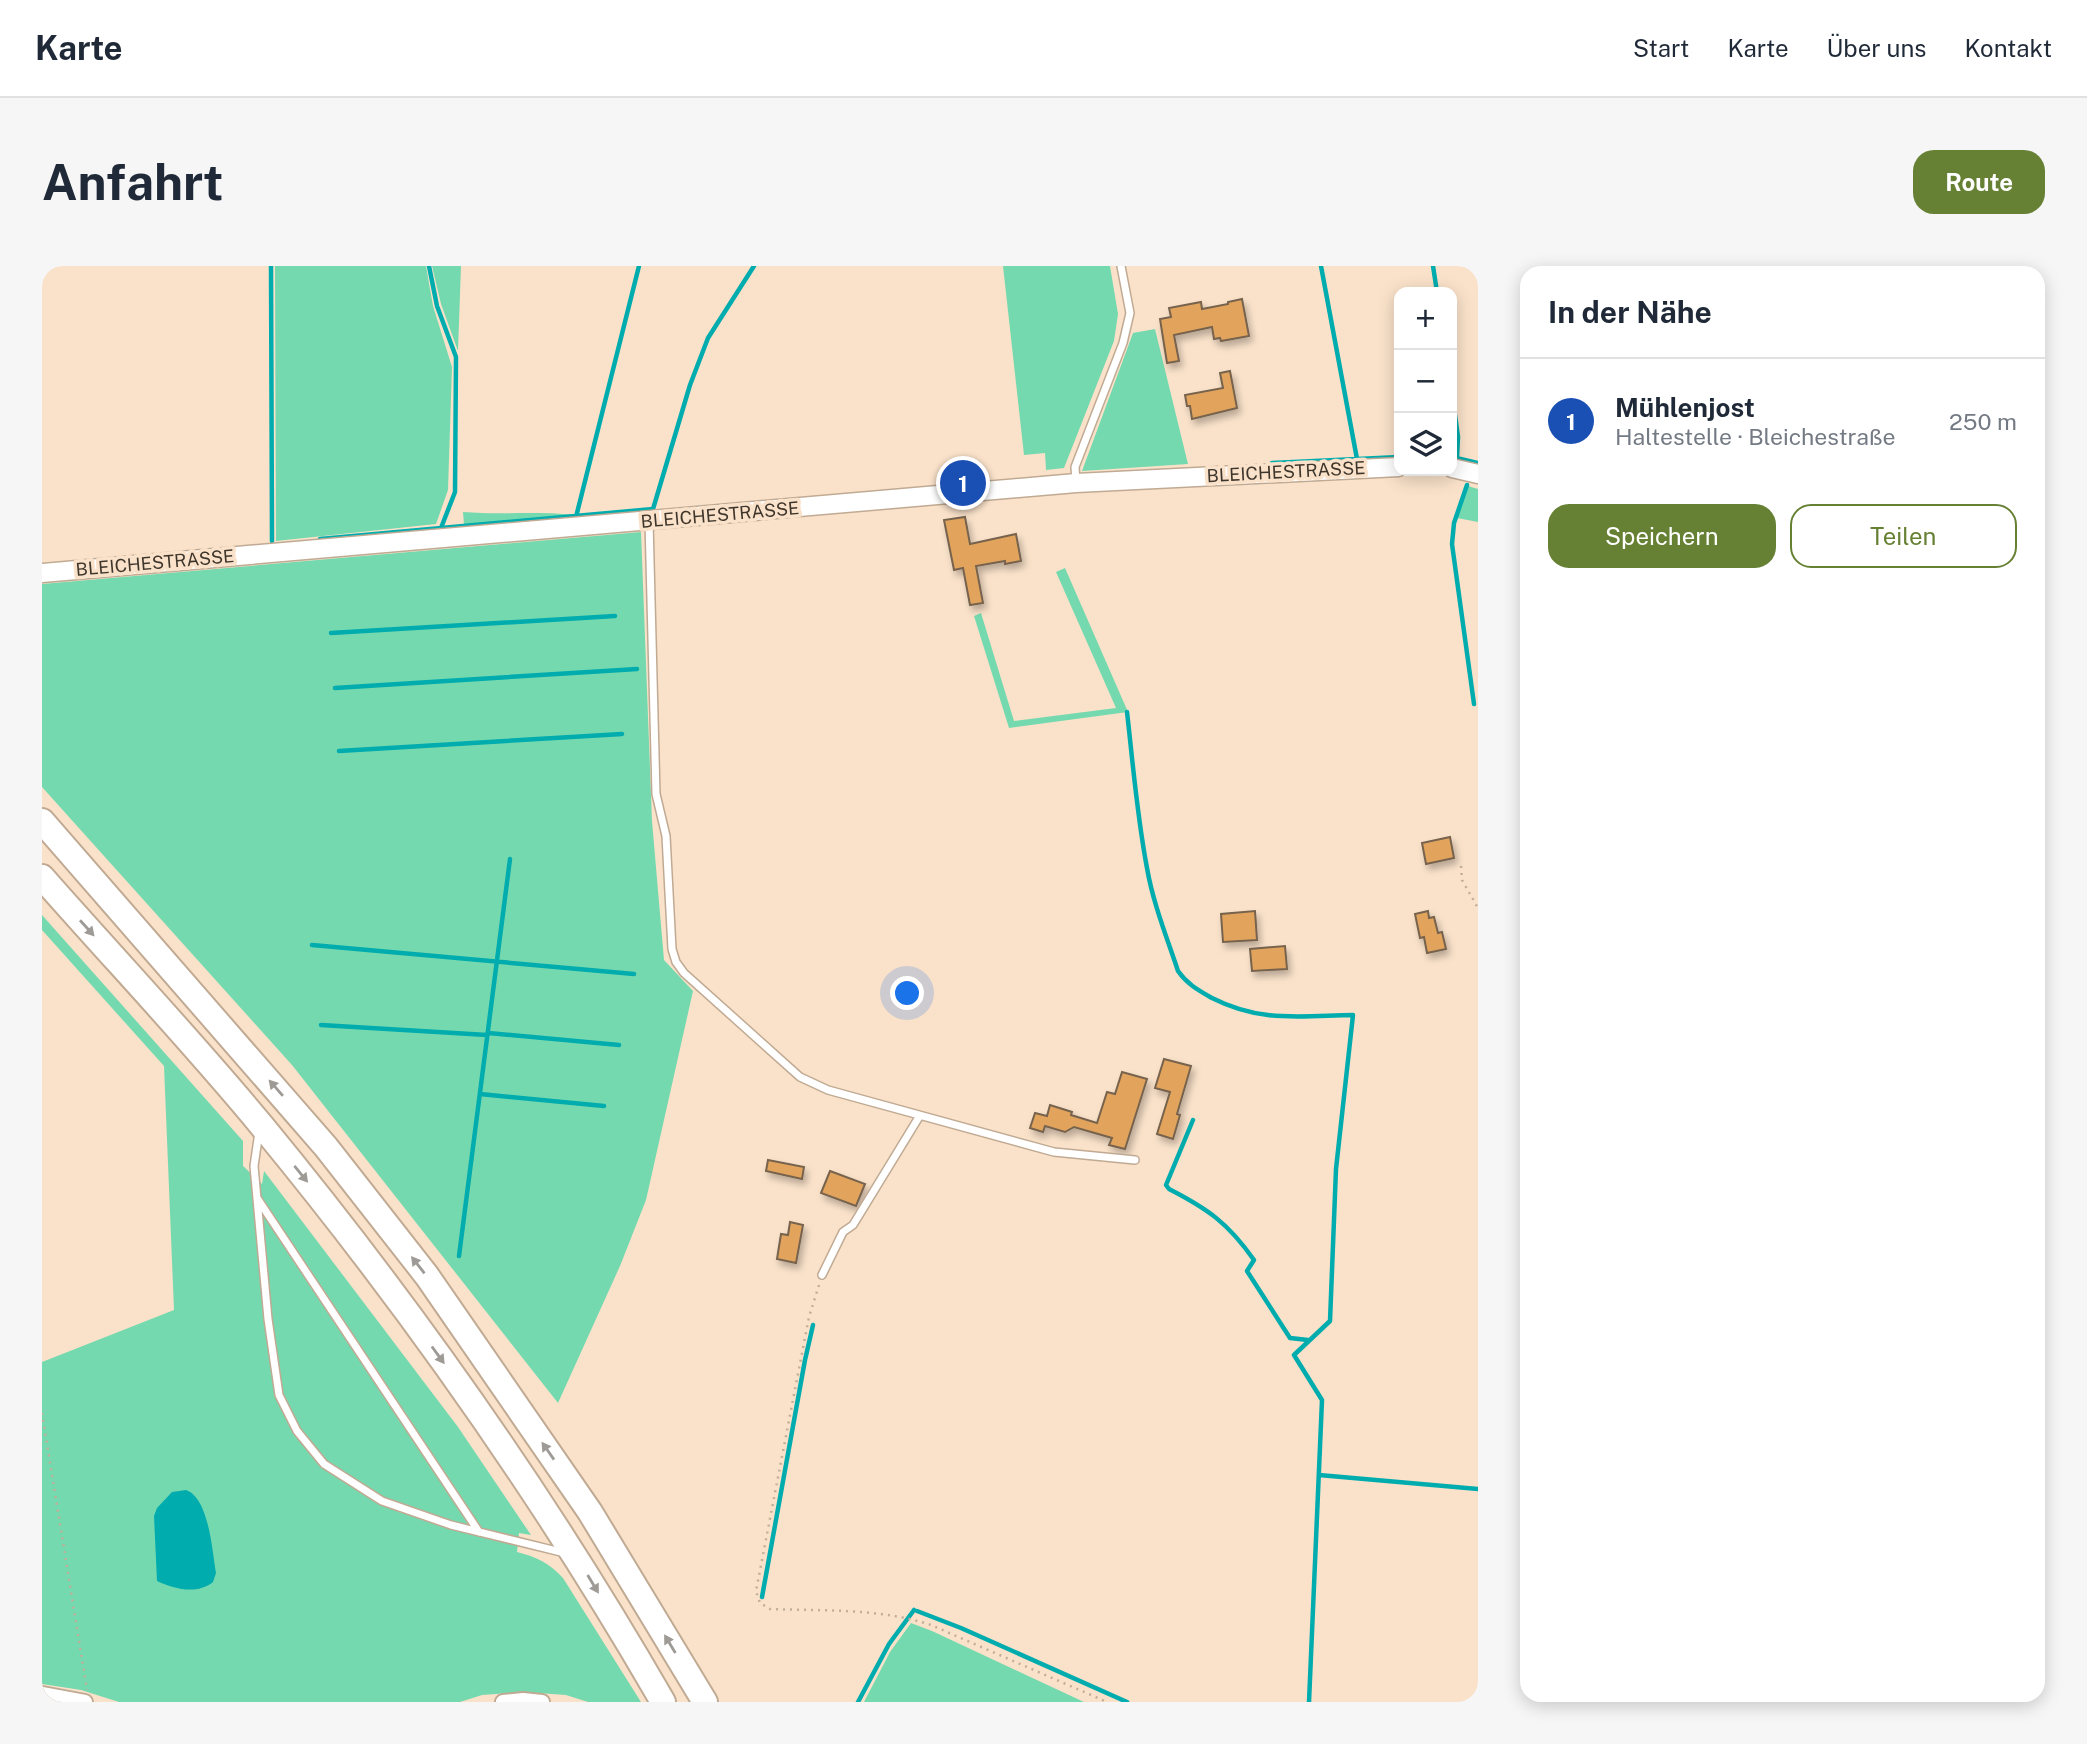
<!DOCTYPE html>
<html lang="de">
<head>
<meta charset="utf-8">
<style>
  body { margin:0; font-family:"Public Sans",sans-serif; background:#f6f6f7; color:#1f2937 }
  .controls { position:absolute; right:21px; top:21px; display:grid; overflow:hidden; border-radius:14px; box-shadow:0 4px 18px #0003 }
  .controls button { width:63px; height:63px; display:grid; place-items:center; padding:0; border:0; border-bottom:2px solid #e0e1e3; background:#fff; color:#1f2937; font:35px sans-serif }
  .you { position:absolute; left:866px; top:728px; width:24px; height:24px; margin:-18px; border:5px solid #fff; border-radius:50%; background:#1a73e8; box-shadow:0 0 0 10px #1a73e833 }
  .badge { display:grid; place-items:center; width:46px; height:46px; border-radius:50%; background:#678134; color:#fff; font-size:23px; font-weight:700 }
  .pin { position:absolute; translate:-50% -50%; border:4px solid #fff; box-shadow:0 2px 7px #0006 }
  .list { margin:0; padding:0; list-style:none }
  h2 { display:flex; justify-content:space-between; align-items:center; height:91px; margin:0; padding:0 28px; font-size:30px }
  h2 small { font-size:23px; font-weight:400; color:#747a83 }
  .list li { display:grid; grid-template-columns:46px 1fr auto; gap:21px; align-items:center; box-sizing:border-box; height:126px; padding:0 28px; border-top:2px solid #e0e1e3 }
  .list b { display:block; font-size:26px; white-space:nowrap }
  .list p { margin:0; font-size:23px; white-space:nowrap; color:#747a83 }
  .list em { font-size:23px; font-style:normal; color:#747a83 }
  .actions { display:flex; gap:14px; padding:21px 28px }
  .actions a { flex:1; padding:16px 0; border:2px solid #678134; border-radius:21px; text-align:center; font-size:24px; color:#678134 }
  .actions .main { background:#678134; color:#fff }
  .icon { flex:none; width:38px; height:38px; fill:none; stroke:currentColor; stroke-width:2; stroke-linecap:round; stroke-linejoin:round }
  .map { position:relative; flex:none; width:1436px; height:1436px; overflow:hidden; border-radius:21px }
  header { display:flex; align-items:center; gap:42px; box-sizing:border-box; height:98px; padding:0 35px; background:#fff; border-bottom:2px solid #e0e1e3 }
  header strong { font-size:33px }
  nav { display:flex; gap:38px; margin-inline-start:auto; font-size:24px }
  .intro { display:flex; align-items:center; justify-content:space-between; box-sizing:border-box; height:168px; padding:0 42px }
  h1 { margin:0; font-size:49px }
  .button { padding:18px 32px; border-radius:21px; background:#678134; color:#fff; font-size:24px; font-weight:700 }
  main { display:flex; gap:42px; padding:0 42px }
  aside { flex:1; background:#fff; border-radius:21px; box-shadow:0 4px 18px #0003 }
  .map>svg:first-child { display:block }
  .green { fill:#75d9af }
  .water { fill:#00acad }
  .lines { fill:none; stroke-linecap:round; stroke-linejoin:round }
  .stream { stroke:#00acad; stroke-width:4.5 }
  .building { fill:#e2a45c; stroke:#77634d; stroke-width:2; filter:url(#shadow) }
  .service-casing { stroke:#c0aa93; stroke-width:10 }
  .minor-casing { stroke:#c0aa93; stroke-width:18 }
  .tertiary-casing { stroke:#c0aa93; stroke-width:21 }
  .motorway-casing { stroke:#c0aa93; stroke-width:28 }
  .path { stroke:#c1ae9a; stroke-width:2.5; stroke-dasharray:2 5; stroke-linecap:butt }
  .service { stroke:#fff; stroke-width:7 }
  .minor { stroke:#fff; stroke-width:14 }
  .tertiary { stroke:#fff; stroke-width:18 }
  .motorway { stroke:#fff; stroke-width:24 }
  .oneway { fill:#9e9a95 }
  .labels { text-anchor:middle; stroke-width:7; stroke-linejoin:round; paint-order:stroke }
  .street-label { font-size:18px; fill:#3e352b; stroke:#fae2ca }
</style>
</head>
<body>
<header>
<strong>Karte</strong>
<nav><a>Start</a><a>Karte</a><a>Über uns</a><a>Kontakt</a></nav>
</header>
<div class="intro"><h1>Anfahrt</h1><a class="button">Route</a></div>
<main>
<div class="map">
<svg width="1436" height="1436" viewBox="0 0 1436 1436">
  <defs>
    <filter id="shadow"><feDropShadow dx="3" dy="5" stdDeviation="3.5" flood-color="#0004"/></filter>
  </defs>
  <rect width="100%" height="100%" fill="#fae2ca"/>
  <!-- green -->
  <path class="green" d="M233,0H384L391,40L410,101L406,224L394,258L234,275Z
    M390,0H419L416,85L399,38Z
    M961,0H1068L1076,48L1072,75L1022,202L1004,204L1003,187L982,189Z
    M1113,63L1146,198L1040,205L1091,67Z
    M1426,220L1436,223V256L1415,252Z
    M421,246C458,249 495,245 532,249L422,259Z
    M599,266L610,555L622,694L651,725L604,934L578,1000L516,1137L250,799L0,521V318Z
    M1023,302L1086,446L967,462L932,350L939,347L972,455L1074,442L1014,306Z
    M0,649L201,875V900L220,918L222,905L416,1161L489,1269L477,1267L475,1286C495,1291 507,1297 521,1312L599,1436H546L524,1429L482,1426L440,1429L418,1436H77L39,1424L0,1418V1096L132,1044L122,800L0,664Z
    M869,1357L890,1365L1042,1436H822L848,1386Z"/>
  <!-- water -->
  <path class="water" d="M144,1224C167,1232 170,1284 174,1307L171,1316C155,1329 132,1323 115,1315L112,1250L115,1242L130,1226Z"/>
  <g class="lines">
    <!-- stream -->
    <path class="stream" d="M229,0L230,275
      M387,0L395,40L414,91L413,226L399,262
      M1391,0L1395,26
      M1410,127L1416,171L1415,192
      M1410,191L1436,197
      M1315,193L1357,191
      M1230,197L1315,193L1279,0
      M1425,219L1412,257L1410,278L1432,438
      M534,251L597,0
      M278,273L611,243L648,119L666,72L712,0
      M289,367L573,350
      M293,422L595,403
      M1085,446C1091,498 1095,550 1105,602C1111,637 1125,672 1136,705C1145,718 1156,724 1170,732C1219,757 1258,750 1311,749L1294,903L1288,1055L1252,1089L1280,1134L1267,1436
      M297,485L580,468
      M270,679L592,708
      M279,759L445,769
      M446,767L577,779
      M438,828L562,840
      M1151,854L1124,919L1127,923C1166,943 1186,957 1212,994L1205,1005L1248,1072L1266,1074
      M417,990L468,593
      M1277,1209L1436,1223
      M720,1331L763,1094L771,1059
      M875,1345L919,1362L1085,1436
      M816,1436L847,1378L872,1344"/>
  </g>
  <!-- building -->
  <path class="building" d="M1200,33L1207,70L1179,75L1178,72L1172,73L1170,61L1132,69L1137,95L1125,97L1118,53L1129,51L1127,42L1159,36L1160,43L1186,38V36Z
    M1188,105L1195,142L1150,153L1148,140H1145L1143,129L1181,122L1178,107Z
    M923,251L928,278L974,268L979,295L963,298V295L934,300L941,337L928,339L921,302L912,304L902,254Z
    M1408,571L1412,592L1384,598L1380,577Z
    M1213,645L1215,674L1181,676L1179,648Z
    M1386,645L1387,652L1392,651L1396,667L1400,666L1404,683L1385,687L1382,671L1378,672L1373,648Z
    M1243,680L1245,703L1210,705L1208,683Z
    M1122,793L1149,800L1135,848L1138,849L1131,873L1115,868L1128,826L1113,822Z
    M1080,806L1105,813L1083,883L1067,879L1070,872L1032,861L1023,866L1003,860L1001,866L988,862L993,847L1005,850L1008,839L1030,846L1029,849L1055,857L1065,826L1073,828Z
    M726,894L762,901L760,913L724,905Z
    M788,905L823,918L814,940L779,927Z
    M748,956L761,959L754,997L735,993L739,968L746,969Z"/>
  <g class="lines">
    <!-- service casing -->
    <g class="service-casing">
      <path id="service" d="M1034,216L1033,201L1081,77L1088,47L1079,0
        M607,256L614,528L624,570L630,683L634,696L642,707L758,811L786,824L1012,886L1093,894
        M217,866L212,900L226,1053L237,1129L255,1165L282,1198L340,1235L409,1259L523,1287
        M215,932L437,1266
        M780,1009L801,966L811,959L877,851"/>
    </g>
    <!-- minor casing -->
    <g class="minor-casing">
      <path id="minor" d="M0,1428L43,1436
        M461,1436L481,1434L500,1436"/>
    </g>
    <!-- tertiary casing -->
    <g class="tertiary-casing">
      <path id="tertiary" d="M1410,202L1436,208
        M0,307L1034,217L1357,201"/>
    </g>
    <!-- motorway casing -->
    <g class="motorway-casing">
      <path id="motorway" d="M0,555L284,881L385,1010L548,1246L663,1436
        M0,611C73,694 150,775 220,860C369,1041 504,1233 621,1436"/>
    </g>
    <!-- path -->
    <path class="path" d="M1419,600L1420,614L1436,642
      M777,1019L767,1051L714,1325L718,1337L728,1343C782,1345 838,1342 889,1359L1065,1436
      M0,1147L45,1424"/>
    <!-- service -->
    <use href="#service" class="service"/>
    <!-- minor -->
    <use href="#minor" class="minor"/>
    <!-- tertiary -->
    <use href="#tertiary" class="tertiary"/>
    <!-- motorway -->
    <use href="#motorway" class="motorway"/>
  </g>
  <!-- one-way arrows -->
  <defs><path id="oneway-solid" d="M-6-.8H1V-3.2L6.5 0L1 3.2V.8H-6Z" transform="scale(1.75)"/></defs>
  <g class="oneway">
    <use href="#oneway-solid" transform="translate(45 662) rotate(48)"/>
    <use href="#oneway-solid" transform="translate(234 822) rotate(-131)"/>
    <use href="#oneway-solid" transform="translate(259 908) rotate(51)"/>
    <use href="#oneway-solid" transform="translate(376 999) rotate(-128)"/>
    <use href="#oneway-solid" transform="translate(396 1089) rotate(54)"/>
    <use href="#oneway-solid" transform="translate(506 1185) rotate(-125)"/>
    <use href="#oneway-solid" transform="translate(551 1318) rotate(59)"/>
    <use href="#oneway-solid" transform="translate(628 1378) rotate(-121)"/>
  </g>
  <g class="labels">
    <!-- street labels -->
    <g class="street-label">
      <text transform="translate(1244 206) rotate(-3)" y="6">BLEICHESTRASSE</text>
      <text transform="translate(678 249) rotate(-5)" y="6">BLEICHESTRASSE</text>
      <text transform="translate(113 297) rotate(-5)" y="6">BLEICHESTRASSE</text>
    </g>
  </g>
</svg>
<div class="controls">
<button>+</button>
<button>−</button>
<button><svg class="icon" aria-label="layers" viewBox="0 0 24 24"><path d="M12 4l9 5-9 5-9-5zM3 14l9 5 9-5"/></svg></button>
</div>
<div class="you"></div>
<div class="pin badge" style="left:921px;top:217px;background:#1a4fb4">1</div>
</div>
<aside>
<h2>In der Nähe<small></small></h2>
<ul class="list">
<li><span class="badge" style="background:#1a4fb4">1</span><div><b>Mühlenjost</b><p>Haltestelle · Bleichestraße</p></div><em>250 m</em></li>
</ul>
<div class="actions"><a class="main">Speichern</a><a>Teilen</a></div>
</aside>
</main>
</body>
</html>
